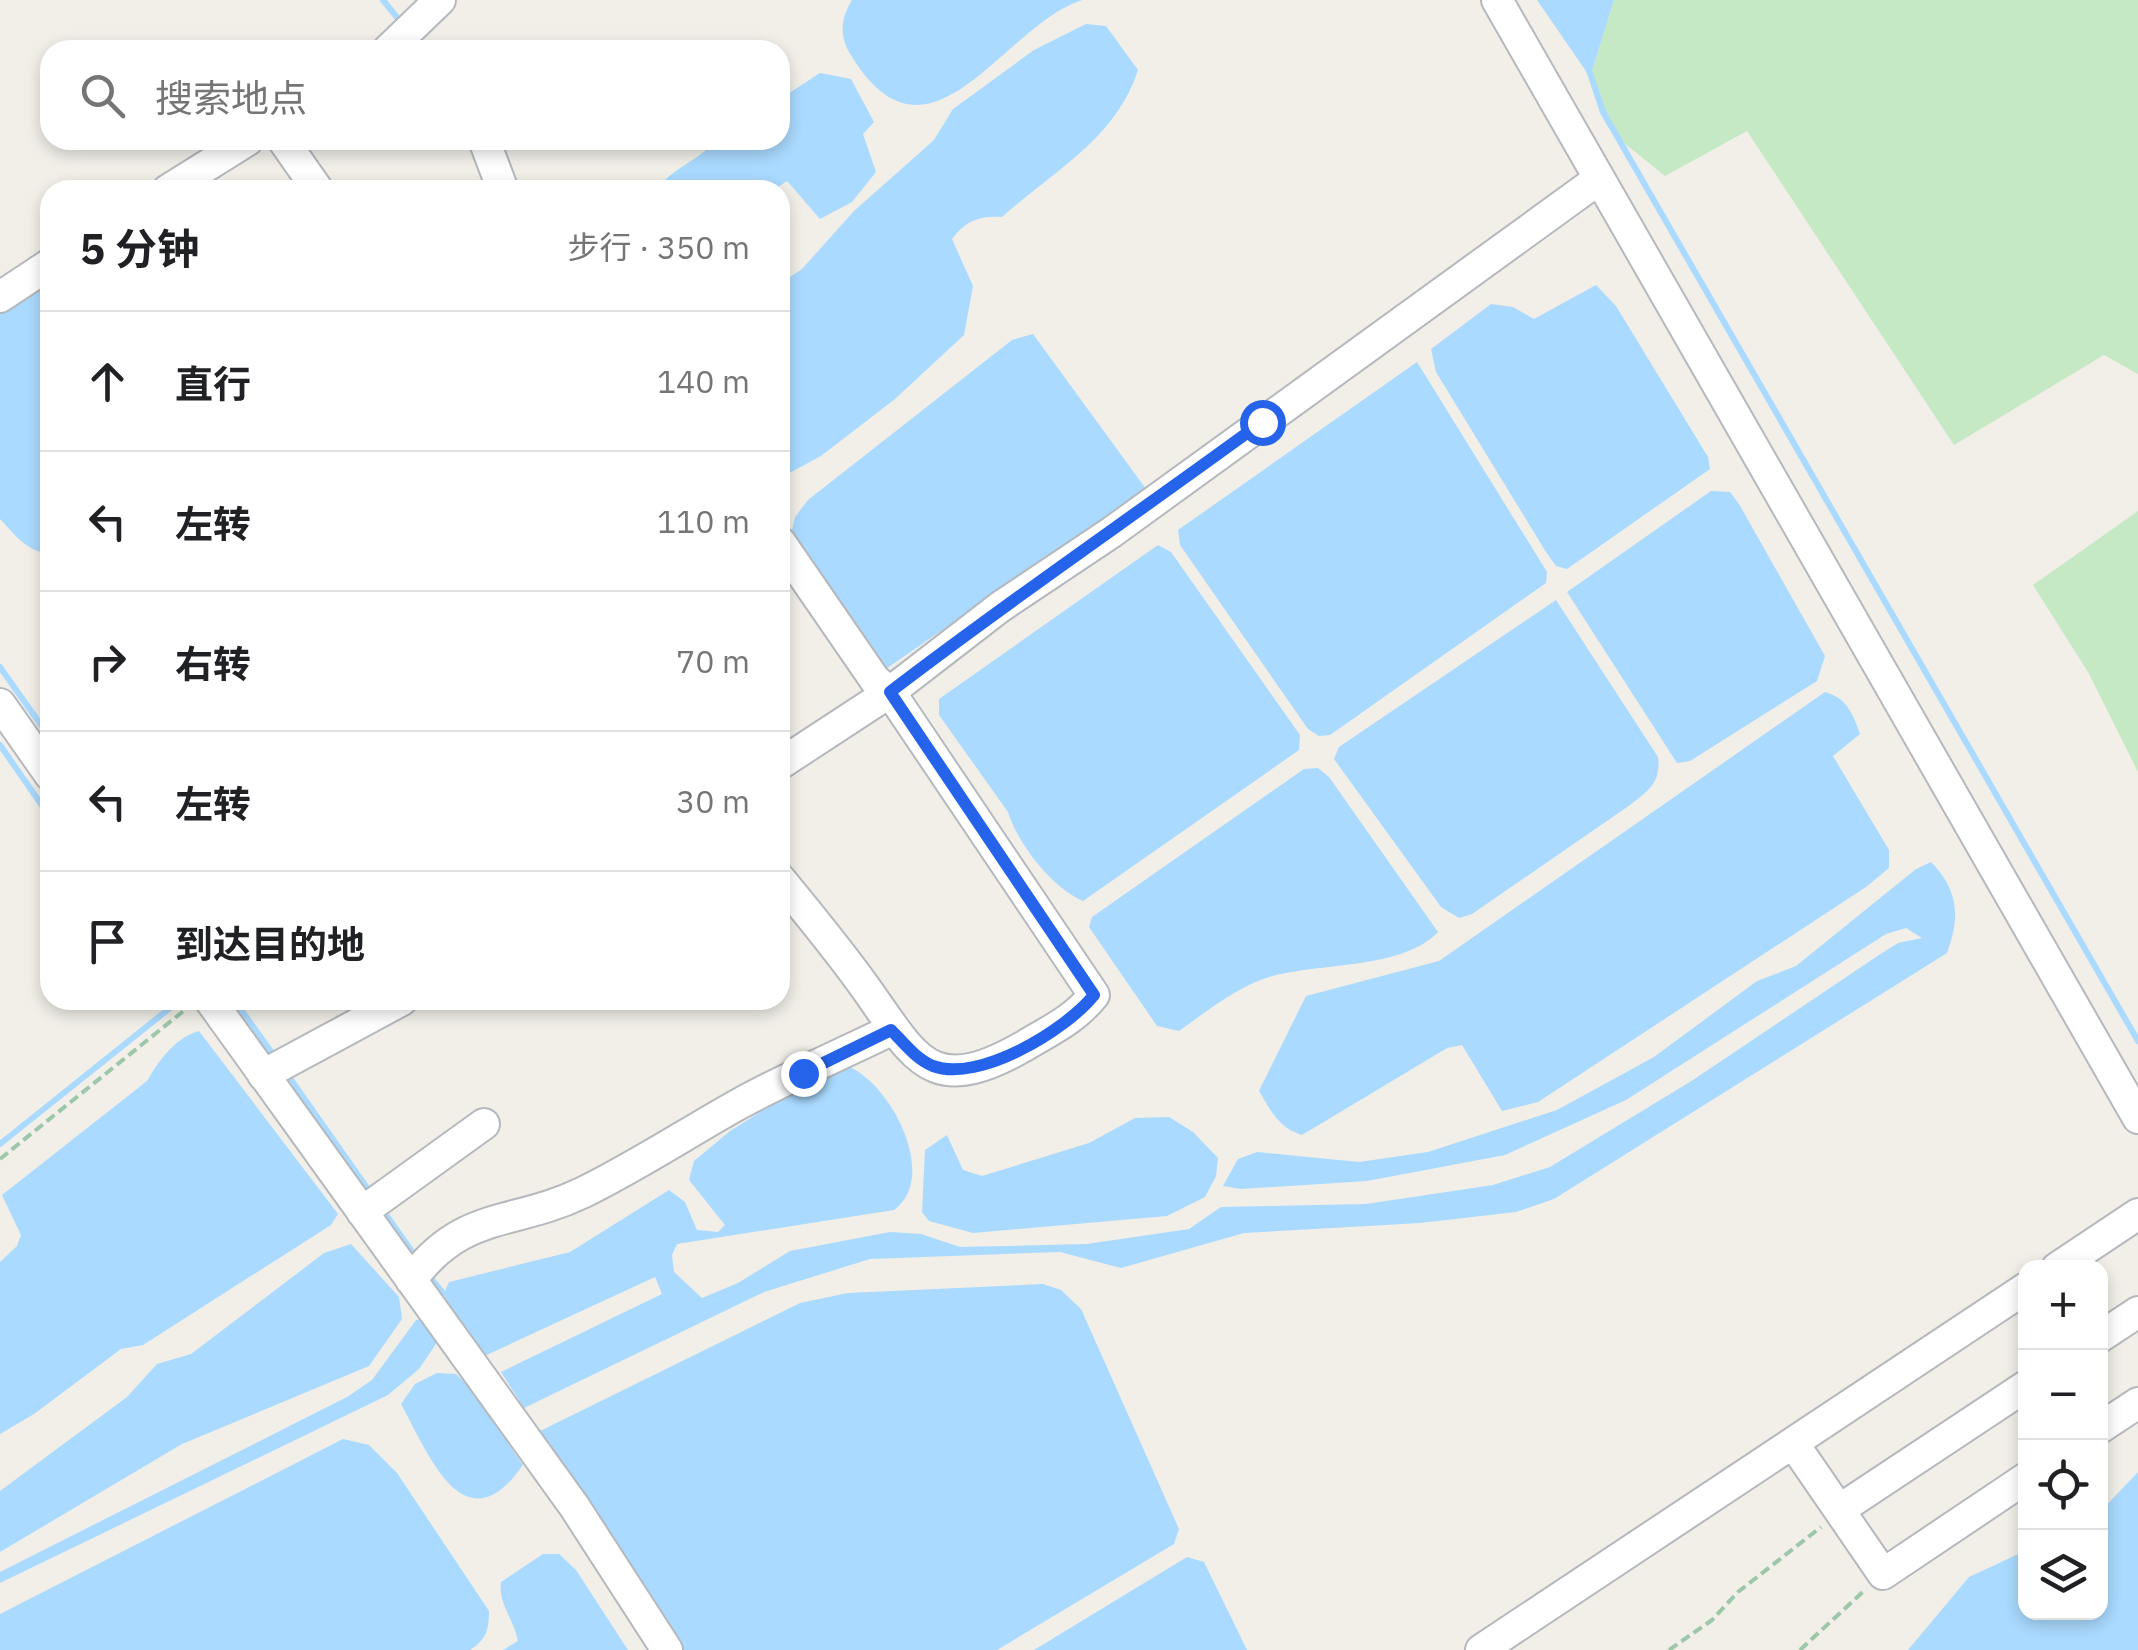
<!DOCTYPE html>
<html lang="zh">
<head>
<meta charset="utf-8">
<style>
  body { margin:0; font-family:"IBM Plex Sans","Noto Sans SC",sans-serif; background:#f6f6f6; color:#202124 }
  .controls { position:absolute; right:30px; bottom:30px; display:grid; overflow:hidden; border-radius:20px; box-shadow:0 5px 15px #0003 }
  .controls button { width:90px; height:90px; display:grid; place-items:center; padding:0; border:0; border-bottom:2px solid #e0e0e0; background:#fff; color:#202124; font:50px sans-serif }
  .stop { position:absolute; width:30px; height:30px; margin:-22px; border:8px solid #2563eb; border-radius:50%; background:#fff }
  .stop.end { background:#2563eb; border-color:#fff; box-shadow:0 2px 10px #0008 }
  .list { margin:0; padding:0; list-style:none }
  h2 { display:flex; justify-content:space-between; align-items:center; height:130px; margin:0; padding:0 40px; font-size:42px }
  h2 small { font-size:32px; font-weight:400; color:#757577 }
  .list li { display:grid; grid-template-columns:65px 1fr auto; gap:30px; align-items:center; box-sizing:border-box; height:140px; padding:0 40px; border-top:2px solid #e0e0e0 }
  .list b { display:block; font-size:38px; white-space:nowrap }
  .list em { font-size:32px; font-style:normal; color:#757577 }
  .icon { flex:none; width:55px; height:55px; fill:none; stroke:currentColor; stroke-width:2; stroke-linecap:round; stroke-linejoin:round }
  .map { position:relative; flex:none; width:2138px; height:1650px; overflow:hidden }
  .search { position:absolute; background:#fff; box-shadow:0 5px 15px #0003; left:40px; top:40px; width:750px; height:110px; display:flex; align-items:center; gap:25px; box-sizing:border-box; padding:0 35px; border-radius:30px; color:#757577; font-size:38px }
  .panel { position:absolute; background:#fff; box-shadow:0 5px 15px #0003; left:40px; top:180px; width:750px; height:830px; border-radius:30px }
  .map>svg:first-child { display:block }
  .green { fill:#c5e8c5 }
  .water { fill:#aadaff }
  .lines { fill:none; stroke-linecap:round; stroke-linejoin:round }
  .stream { stroke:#aadaff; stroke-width:6 }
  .minor-casing { stroke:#b5b8bc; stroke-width:34 }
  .path { stroke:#9cc7a9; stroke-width:4; stroke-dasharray:10 5; stroke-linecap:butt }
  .minor { stroke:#fff; stroke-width:30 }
  .route { stroke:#2563eb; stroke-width:12 }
</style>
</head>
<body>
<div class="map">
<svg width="2138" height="1650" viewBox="0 0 2138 1650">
  <rect width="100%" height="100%" fill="#f1efe8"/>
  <!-- green -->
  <path class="green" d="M1614,0H2138V374L2104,355L1954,445L1747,131L1665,176L1618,138L1590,77Z
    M2138,511V772L2088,672L2033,585Z"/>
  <!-- water -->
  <path class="water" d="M852,0H1082C1002,26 930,182 852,57C839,37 840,20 852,0Z
    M1537,0H1614L1590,77Z
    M1086,24L1106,26L1138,70C1116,139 1052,172 1002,217C980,215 965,221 952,239L973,286L964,335L895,399L821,456L780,478L781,283L802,269L854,211L934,140L953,109L1034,50Z
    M820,73L851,79L874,122L863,134L876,172L852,202L820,219L787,181L774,190H657C671,168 699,161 716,140H780V99Z
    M50,278V554C26,551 15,535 0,519V310Z
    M1596,285L1616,306L1708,457L1710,469L1567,569L1556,566L1546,552L1436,372L1431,349L1491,304L1513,307L1534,319Z
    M1033,334L1146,489L883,671L791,534L795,517L808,500L1012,340Z
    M1417,362L1547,572L1546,583L1330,735L1319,736L1308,729L1180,545L1178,530Z
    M1711,491L1730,492L1739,504L1825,656L1817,681L1690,761L1677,763L1567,592Z
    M1158,545L1171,552L1300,735L1299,750L1083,901C1052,888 1018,844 1008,812L939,715V699Z
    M1556,600L1658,757C1661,783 1649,790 1630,805L1472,914L1459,918L1441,907L1334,759L1339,747Z
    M1825,692C1847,698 1853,714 1860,734L1833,756L1889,850V868L1866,887L1538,1102L1502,1111L1462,1045L1447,1048L1302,1135C1279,1128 1271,1111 1259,1091L1306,996L1439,961Z
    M1318,768L1329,777L1438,932C1401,971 1314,962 1266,978C1236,988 1204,1013 1179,1031L1157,1026L1089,927L1092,917L1304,769Z
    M1931,862C1959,891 1960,917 1947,953L1554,1199L1516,1212L1420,1223L1244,1233L1121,1268L1060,1252L870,1259L764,1292L524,1408L501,1372L662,1294L655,1277L478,1359C464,1337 434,1309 449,1282L570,1252L669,1190L685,1202L697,1230L718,1232L725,1225L689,1180L694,1161L730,1131L839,1063C886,1073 942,1175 894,1210L677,1244L672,1255L674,1272L702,1298L738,1283L790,1251L890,1232L921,1234L960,1247L1087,1244L1189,1229L1221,1207L1366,1204L1493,1185L1550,1167L1693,1080L1879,955L1898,943L1922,938L1906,928L1886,934L1626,1100L1505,1155L1367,1181L1241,1189L1223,1186L1238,1159L1257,1152L1359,1162L1428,1152L1557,1110L1654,1057L1757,981L1796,966L1916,869Z
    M199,1031L338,1214L331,1225L143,1345L121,1349L34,1414L0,1434V1262L17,1246L21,1235L2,1195L147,1081C160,1059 175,1038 199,1031Z
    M1169,1117L1193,1132L1218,1158L1216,1176L1205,1197L1167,1216L973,1233L929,1221L922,1212L925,1150L947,1135L963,1170L982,1176L1089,1143L1135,1118Z
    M351,1244L399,1297L402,1319L369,1366L182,1444L0,1552V1491L127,1397L157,1364L191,1354L324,1253Z
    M1043,1284L1061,1290L1081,1309L1179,1529L1174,1544L997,1650H682L538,1432L800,1303L848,1293Z
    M424,1318L438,1341L419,1369L388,1395L0,1583V1572L347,1397L372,1380L416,1320Z
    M437,1373L456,1374L467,1385L523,1465C465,1548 430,1457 401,1404L415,1384Z
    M343,1439L369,1445L397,1473L489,1611C489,1630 486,1640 470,1650H0V1614Z
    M2138,1472V1650H1908L1969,1577L2025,1551L2026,1612H2100L2101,1511Z
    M543,1554H559L576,1570L628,1650H503L518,1641C514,1619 498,1604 501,1582Z
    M1187,1557L1204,1562L1247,1650H1034Z"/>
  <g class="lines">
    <!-- stream -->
    <path class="stream" d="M383,0L400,21
      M1589,70L1603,112L2138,1041
      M0,667L50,738
      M0,745L50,817
      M234,1000L277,1060
      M287,1074L372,1195
      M0,1144L180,1000
      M382,1209L418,1260
      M428,1275L443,1293"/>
    <!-- minor casing -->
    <g class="minor-casing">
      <path id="minor" d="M1497,0L2138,1118
        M388,50L440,0
        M283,140L318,190
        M484,140L503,190
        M168,190L248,140
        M0,297L50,264
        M780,542L875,680L890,692L1094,995C1075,1019 1051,1030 1026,1045C928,1102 915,1056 862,983C836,947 808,913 780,879
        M0,704L50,775
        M780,764L890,692L1000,607L1112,532L1599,179
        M210,1000L574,1506L667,1650
        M263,1075L402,1000
        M362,1212L484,1124
        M2057,1268L2138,1214
        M411,1280C464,1209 512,1227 584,1192C637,1166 687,1133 739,1104C788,1077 840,1055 891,1030
        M2100,1337L2138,1312
        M2100,1428L2138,1403
        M1793,1443L1883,1574L2026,1478
        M1839,1510L2026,1386
        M1481,1650L2026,1288"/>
    </g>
    <!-- path -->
    <path class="path" d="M0,1159L186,1009
      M1669,1650L1712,1620L1738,1592L1821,1527
      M1800,1650L1866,1589"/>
    <!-- minor -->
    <use href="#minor" class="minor"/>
  </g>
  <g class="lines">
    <!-- route -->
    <path class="route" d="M803,1073L891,1030C904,1043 916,1059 933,1066C979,1083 1066,1030 1094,995L890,692C1011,599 1138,513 1262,422"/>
  </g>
</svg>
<div class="controls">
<button>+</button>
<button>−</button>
<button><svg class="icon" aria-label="locate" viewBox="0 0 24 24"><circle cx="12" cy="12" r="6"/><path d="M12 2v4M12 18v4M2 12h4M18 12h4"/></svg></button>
<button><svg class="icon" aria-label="layers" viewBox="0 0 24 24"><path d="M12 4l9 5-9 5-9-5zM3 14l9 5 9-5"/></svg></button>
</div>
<div class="stop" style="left:1262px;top:422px"></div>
<div class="stop end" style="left:803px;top:1073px"></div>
<div class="search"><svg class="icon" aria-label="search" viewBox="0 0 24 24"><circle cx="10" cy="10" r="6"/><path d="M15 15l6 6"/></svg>搜索地点</div>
<section class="panel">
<h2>5 分钟<small>步行 · 350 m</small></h2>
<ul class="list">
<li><svg class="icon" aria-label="ahead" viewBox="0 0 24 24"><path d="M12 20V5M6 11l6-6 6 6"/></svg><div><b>直行</b></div><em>140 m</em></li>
<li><svg class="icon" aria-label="left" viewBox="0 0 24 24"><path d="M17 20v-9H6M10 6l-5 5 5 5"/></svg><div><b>左转</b></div><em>110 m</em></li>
<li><svg class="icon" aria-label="right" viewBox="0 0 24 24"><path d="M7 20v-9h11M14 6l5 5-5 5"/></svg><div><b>右转</b></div><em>70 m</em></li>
<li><svg class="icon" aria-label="left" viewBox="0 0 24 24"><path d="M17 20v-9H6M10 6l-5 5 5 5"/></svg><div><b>左转</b></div><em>30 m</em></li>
<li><svg class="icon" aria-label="arrive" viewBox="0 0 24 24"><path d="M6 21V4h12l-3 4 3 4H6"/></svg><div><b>到达目的地</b></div></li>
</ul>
</section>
</div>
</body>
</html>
